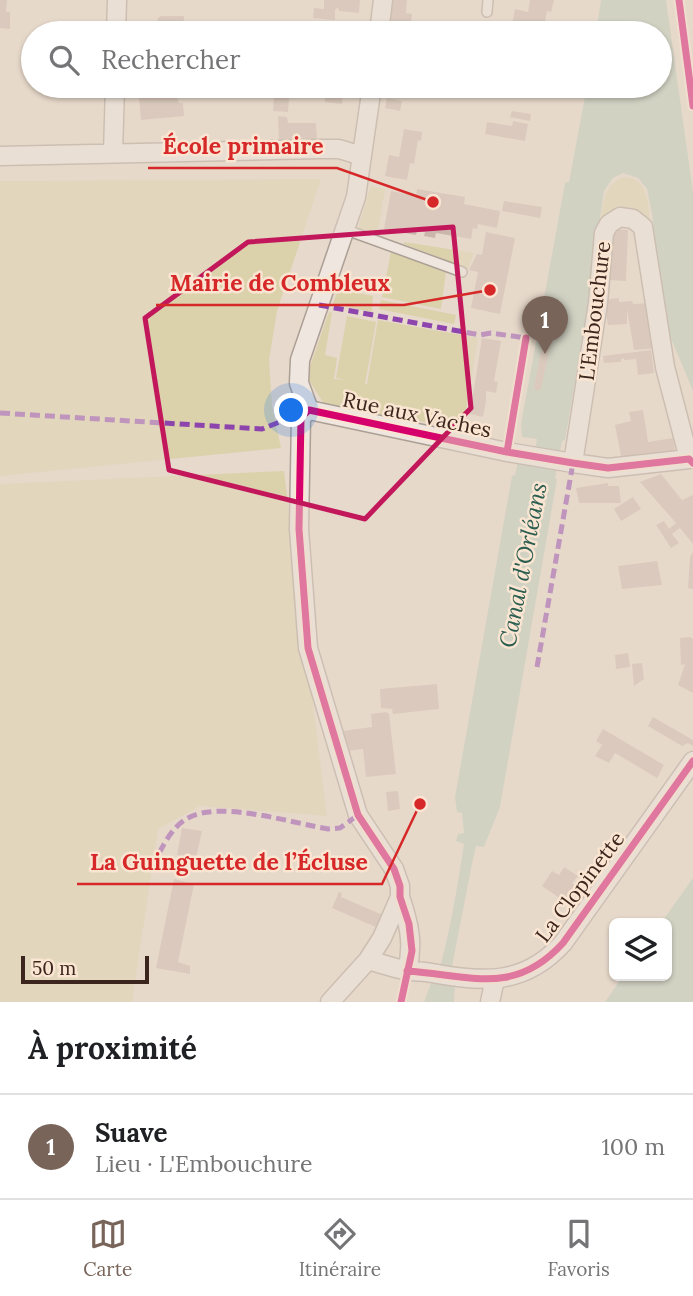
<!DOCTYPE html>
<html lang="fr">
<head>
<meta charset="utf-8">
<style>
  body { margin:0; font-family:Lora,serif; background:#f6f6f6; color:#202124 }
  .controls { position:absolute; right:21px; bottom:21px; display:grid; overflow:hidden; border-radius:10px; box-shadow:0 2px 5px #0004 }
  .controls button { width:63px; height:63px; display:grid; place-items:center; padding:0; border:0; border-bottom:2px solid #e0e0e0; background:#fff; color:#202124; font:35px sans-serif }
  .scale { position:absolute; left:21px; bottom:18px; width:128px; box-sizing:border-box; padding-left:7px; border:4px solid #3c251c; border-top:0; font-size:19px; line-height:24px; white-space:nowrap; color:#3c251c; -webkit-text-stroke:5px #f9e5d1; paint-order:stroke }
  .you { position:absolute; left:292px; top:411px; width:24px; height:24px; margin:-18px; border:5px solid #fff; border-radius:50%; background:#1a73e8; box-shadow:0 0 0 10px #1a73e833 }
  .badge { display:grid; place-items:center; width:46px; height:46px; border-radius:50%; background:#786459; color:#fff; font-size:23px; font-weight:700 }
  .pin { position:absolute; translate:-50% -58px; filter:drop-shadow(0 2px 4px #0008) }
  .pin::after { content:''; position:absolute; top:37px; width:24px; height:21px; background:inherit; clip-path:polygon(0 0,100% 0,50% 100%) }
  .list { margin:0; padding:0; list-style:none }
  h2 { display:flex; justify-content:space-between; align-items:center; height:91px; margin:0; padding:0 28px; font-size:30px }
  h2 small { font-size:23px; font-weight:400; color:#757577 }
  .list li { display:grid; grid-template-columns:46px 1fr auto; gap:21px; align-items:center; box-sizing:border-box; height:105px; padding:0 28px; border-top:2px solid #e0e0e0 }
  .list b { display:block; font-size:26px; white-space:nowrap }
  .list p { margin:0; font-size:23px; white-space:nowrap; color:#757577 }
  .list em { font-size:23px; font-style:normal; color:#757577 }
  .icon { flex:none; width:38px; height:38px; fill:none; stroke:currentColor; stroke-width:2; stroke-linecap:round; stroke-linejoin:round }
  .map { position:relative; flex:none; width:693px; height:1002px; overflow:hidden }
  .search { position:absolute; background:#fff; box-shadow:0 2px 5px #0004; left:21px; right:21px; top:21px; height:77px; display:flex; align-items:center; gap:18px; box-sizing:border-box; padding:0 24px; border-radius:38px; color:#757577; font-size:26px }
  .sheet { height:196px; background:#fff }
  nav { display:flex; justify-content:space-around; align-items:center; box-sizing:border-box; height:98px; border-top:2px solid #e0e0e0; background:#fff; font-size:19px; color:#757577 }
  nav a { display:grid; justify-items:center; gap:4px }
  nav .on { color:#786459 }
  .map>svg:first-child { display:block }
  .green { fill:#dbd2ac }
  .water { fill:#b8cabb }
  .building { fill:#cbb6ac }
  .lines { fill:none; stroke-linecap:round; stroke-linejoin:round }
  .lane-casing { stroke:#ac9f95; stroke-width:12 }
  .street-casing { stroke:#ac9f95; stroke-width:21 }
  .lane { stroke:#eee6df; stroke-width:9 }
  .street { stroke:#eee6df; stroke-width:18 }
  .quiet { stroke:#8e44ad; stroke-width:5; stroke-dasharray:10 5; stroke-linecap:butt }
  .cycleway-casing { stroke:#f9e5d1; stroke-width:11 }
  .cycleway { stroke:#d6006c; stroke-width:7 }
  .marked { fill:none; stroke:#c2185b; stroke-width:5; stroke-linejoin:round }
  .labels { text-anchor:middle; stroke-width:5; stroke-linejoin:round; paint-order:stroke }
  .street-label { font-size:21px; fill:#3c251c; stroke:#f9e5d1 }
  .water-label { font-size:23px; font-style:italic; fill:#2a5d50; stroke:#f9e5d1 }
  .leader { fill:none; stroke:#d62828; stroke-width:2.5 }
  .callout-dot { fill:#d62828; stroke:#f9e5d1; stroke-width:2.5 }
  .callout-label { font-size:23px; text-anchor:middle; font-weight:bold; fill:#d62828; stroke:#f9e5d1; stroke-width:5; stroke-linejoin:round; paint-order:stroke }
</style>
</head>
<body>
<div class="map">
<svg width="693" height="1002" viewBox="0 0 693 1002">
  <rect width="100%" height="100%" fill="#e7d9cb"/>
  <!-- green -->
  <path class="green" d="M624,177C651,177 649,214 650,234L641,219L600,226C603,206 602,185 624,177Z
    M321,179L277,311L269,360L272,406L281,448L0,476V181Z
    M371,186L385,189L377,236L358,228Z
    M404,242L474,253L468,269L404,244Z
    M391,252L446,272L441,309L382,297Z
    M342,277L350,279L348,291L373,296L372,312L333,304Z
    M381,300L456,315L454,324L379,309Z
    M329,312L332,313L325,355L337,358L334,379L347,380L336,378L347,316L376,322L365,384H367L378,320L478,338L463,429L324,404L309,380V369Z
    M284,471L327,816L200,806L158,829L132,1002H0V484Z"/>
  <!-- water -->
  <path class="water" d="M601,0H666L693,192V391L665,324L652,214L647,189L638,178L623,173L613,178L604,191L588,300L589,303L565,440L562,441L555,478L557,479L500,807L484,847L476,846L472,864L449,982L455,985L454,1002H424L431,983L436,982C449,937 457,890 464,844L456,841L458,834L464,833L462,813L457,812L455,797L512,476L515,475L518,461L533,462L537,439L522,437L521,424L565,183L569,182L587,86H660V33H596Z
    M693,878V1002H605L623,976H667V923H661Z"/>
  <!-- building -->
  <path class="building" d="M0,0H7L6,12H10V29L0,28Z
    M324,0H360L359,13L339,11L338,7L335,10V20L313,18L314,8L324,9Z
    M392,0H407L406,13L412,14L410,33H390Z
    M530,0H554L551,12L547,11L543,31L512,25L515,9L528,12Z
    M161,16H184L183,33H163V29L157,24L158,18Z
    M317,86H343L342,104L325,102V93L317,92Z
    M516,86H560L559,94Z
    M274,96L289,98L288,112L273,111Z
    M177,97L179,103H183L184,116L141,120L139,98Z
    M387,98L402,101L400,111L385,108Z
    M512,111L531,114L530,121L510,117Z
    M278,116L287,117L288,123H316L317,140L279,141Z
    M513,121L528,124L525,141L485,134L487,122L512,126Z
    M404,129L422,132L421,141L418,140L414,164L410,163L407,180L385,176L389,155L399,157Z
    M417,189L465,197L464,204L500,211L497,228L478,224L477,229L473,228L471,239L436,233L435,238L424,236L425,232L417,230L416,235L384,229L391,191L416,196Z
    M504,201L542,207L540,218L502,211Z
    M611,229L628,230L626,281L609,280Z
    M486,232L515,238L500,314L471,308L478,272L469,270L477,254L482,255Z
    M619,298V302L632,301L633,304L651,303L659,348L634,350L627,309V324L608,325L606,314L609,299Z
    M552,319L555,322L541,389L536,391L534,387L547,321Z
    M482,338L501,341L494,381L498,382L496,393L486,391V401L483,417L470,414Z
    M651,350L654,373L638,375L636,359L624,360V358L621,359V362L604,363L603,356Z
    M643,410L648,442L673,438L675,452L622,461L615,425L631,421L629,412Z
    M661,474L682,500L693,495V544L680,528L672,534L679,543L671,548L656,525L664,521L669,529L676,523L640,482Z
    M608,483V486H619L621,503H579L576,488Z
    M633,497L641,509L621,521L614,509Z
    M693,552V589L688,588L690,557Z
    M657,561L662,585L622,589L618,566Z
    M690,637L693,639V693L678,685L685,664L681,665L680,638Z
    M628,653L630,667L616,669L615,655Z
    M642,663L644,679L634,686L632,664Z
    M437,684L439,709L393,714L392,709L381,708L380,689Z
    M386,712L389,714L396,774L366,777L363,749L347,751L342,731L372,727L371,714Z
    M653,717L693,740V746L688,743L682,746L648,726Z
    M603,729L664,765L657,778L615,753L609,763L595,756L602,745L596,741Z
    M398,791L400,809L388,811L386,792Z
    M182,828L202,831L196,858L177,855Z
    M564,867L578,876L572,883L575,885L564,901L542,886L552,871L559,875Z
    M174,879L194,884L178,962L190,966V974L156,968Z
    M339,892L342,893L341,897L385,916L378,928L332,908Z"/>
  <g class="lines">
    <!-- lane casing -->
    <g class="lane-casing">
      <path id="lane" d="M487,12L488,0
        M352,232L462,272"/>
    </g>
    <!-- street casing -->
    <g class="street-casing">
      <path id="street" d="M116,33L117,0
        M379,33L383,0
        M113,153L115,86
        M0,156L319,149H339L362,156
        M309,410L301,417L299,529L308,648L358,815L394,869L400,886V897L382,938L368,960
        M309,410L507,452L573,463L608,468L689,459
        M309,410L299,383L300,360L356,197L372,86
        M573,463L598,303L604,233L609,224L620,217L633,219L643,227L665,367L689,459
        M400,897C409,923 414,944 407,971
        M330,1002L368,960C380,963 393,968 405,970C414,972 423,971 432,973C484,983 525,985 563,943L693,761
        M490,1002L495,979"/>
    </g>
    <!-- lane -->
    <use href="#lane" class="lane"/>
    <!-- street -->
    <use href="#street" class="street"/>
    <!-- quiet -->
    <path class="quiet" d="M319,305L480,335L491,333L526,338
      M0,413L262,429L282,421L300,422
      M537,667L573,463
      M153,866C161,849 171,827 188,818C220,800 292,823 328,829L340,828L358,815"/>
    <!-- cycleway casing -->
    <g class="cycleway-casing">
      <path id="cycleway" d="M679,0L693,106
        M507,452L526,338
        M407,971C469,975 514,997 563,943L693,761
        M401,1002L412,951L409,924L400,897V886L394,869L358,815L308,648L299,529L301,417L309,410L507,452L573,463L608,468L689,459L693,463"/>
    </g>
    <!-- cycleway -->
    <use href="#cycleway" class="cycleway"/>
  </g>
  <!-- marked area -->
  <path d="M0 0H693V1002H0ZM453,227L471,408L365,519L169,470L145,318L248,242Z" fill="#e7d9cb" fill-opacity=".55" fill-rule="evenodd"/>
  <path class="marked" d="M453,227L471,408L365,519L169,470L145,318L248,242Z"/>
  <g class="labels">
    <!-- street labels -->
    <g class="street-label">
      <text transform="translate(595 311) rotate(-83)" y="7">L'Embouchure</text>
      <text transform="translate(417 415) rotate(12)" y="7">Rue aux Vaches</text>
      <text transform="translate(580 887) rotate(-53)" y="7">La Clopinette</text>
    </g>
    <!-- water labels -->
    <g class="water-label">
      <text transform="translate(523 565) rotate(-79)" y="8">Canal d'Orléans</text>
    </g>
  </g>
  <!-- callouts -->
  <path class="leader" d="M433 202L337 168H148M490 290L404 305H156M420 804L382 884H77"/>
  <g class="callout-dot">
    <circle cx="433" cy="202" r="7"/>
    <circle cx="490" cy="290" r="7"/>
    <circle cx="420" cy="804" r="7"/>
  </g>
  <g class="callout-label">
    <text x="243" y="154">École primaire</text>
    <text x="280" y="291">Mairie de Combleux</text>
    <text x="229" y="870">La Guinguette de l’Écluse</text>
  </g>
</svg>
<div class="controls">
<button><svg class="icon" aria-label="layers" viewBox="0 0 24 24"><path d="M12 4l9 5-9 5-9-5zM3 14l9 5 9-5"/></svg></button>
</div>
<div class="scale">50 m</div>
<div class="you"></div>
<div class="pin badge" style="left:545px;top:354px">1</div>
<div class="search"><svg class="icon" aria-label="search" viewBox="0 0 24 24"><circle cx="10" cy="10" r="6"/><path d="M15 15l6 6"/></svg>Rechercher</div>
</div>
<section class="sheet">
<h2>À proximité<small></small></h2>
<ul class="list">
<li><span class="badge">1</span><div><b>Suave</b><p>Lieu · L'Embouchure</p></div><em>100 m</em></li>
</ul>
</section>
<nav>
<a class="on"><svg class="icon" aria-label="map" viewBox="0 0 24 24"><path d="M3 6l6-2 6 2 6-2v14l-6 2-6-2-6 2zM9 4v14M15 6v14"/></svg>Carte</a>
<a><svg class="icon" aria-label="directions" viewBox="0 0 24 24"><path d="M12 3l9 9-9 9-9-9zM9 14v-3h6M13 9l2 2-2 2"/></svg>Itinéraire</a>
<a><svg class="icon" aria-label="saved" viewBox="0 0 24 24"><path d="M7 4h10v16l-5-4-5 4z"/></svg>Favoris</a>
</nav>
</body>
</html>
